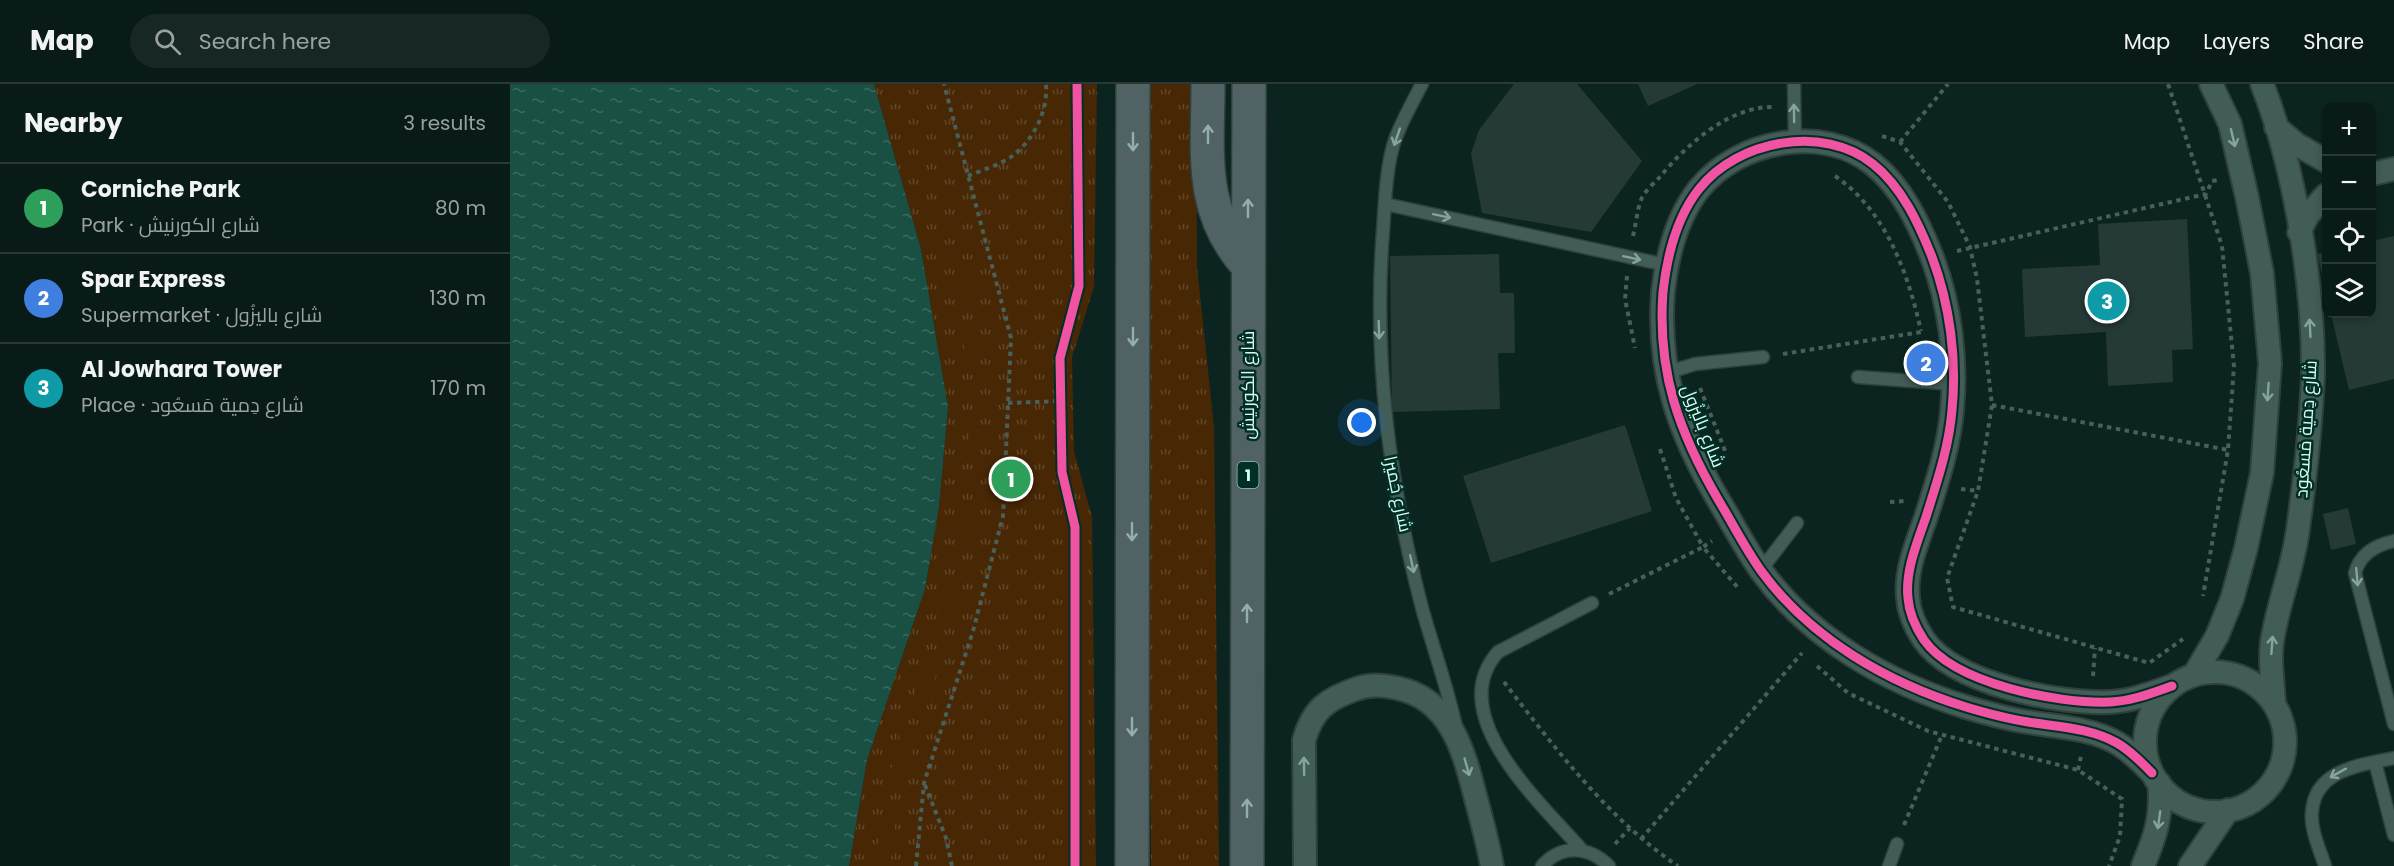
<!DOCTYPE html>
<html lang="en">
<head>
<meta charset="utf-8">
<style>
  body { margin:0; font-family:Poppins,Cairo,sans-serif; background:#172824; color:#f1f3f6 }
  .controls { position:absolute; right:18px; top:18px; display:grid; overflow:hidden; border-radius:12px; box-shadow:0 3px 9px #0003 }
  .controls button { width:54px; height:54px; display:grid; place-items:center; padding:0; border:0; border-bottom:2px solid #293936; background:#091b17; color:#f1f3f6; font:30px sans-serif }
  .you { position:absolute; left:852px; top:339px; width:21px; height:21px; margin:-15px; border:4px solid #fff; border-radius:50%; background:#1a73e8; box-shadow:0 0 0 9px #1a73e833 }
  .badge { display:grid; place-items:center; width:39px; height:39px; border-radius:50%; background:#0b8043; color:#fff; font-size:20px; font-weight:700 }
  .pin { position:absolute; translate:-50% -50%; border:3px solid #fff; box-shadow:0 2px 6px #0006 }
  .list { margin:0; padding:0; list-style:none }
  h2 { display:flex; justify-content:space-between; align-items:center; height:78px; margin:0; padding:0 24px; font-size:26px }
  h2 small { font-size:20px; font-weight:400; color:#99a1a1 }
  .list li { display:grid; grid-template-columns:39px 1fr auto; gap:18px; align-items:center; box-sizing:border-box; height:90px; padding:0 24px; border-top:2px solid #293936 }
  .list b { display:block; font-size:22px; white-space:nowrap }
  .list p { margin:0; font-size:20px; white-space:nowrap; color:#99a1a1 }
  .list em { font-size:20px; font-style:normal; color:#99a1a1 }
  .icon { flex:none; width:33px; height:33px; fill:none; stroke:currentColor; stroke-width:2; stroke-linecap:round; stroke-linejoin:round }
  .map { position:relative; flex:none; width:1884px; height:782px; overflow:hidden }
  header { display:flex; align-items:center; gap:36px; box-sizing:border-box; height:84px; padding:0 30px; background:#091b17; border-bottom:2px solid #293936 }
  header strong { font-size:28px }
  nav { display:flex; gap:33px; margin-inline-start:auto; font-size:21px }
  .search { width:420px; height:54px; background:#172824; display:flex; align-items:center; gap:15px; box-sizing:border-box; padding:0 21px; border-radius:33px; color:#99a1a1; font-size:22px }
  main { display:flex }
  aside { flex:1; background:#091b17 }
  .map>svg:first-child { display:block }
  .grass { fill:url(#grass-tufts) }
  .garden { fill:#472704 }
  .water { fill:url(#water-ripples) }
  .building { fill:#253a37 }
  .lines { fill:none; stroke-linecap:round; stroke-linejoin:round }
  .service-casing { stroke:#2e413d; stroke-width:15 }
  .minor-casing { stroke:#2e413d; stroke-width:26 }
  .trunk-casing { stroke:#2e413d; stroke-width:36 }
  .path { stroke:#485f5a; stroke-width:4; stroke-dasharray:4.5 4.5; stroke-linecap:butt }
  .service { stroke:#425c56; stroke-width:12 }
  .minor { stroke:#425c56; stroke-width:22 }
  .trunk { stroke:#506264; stroke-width:33 }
  .cycleway-casing { stroke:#012e25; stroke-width:13 }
  .cycleway { stroke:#f153a3; stroke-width:9 }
  .oneway { stroke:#85a49c }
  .oneway2 { stroke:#93afaa }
  .labels { text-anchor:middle; stroke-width:5; stroke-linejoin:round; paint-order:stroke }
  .shield { fill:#012e25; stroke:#96beb4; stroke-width:1.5 }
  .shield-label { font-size:16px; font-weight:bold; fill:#d6fcf1 }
  .street-label { font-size:18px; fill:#d6fcf1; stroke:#012e25 }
</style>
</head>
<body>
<header>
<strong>Map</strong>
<div class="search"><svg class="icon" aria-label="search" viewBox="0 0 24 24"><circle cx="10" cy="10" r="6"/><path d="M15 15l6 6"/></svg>Search here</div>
<nav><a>Map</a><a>Layers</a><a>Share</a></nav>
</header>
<main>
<aside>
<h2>Nearby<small>3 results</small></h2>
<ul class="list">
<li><span class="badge" style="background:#2e9e5b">1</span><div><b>Corniche Park</b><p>Park · شارع الكورنيش</p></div><em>80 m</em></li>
<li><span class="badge" style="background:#3f7fe0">2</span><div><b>Spar Express</b><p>Supermarket · شارع باليزُول</p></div><em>130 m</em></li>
<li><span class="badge" style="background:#0f9aa8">3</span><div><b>Al Jowhara Tower</b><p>Place · شارع دِمية مَسعُود</p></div><em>170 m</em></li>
</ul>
</aside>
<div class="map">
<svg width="1884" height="782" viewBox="0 0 1884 782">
  <defs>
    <pattern id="grass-tufts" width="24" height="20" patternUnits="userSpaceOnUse" patternTransform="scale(1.5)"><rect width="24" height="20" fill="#472704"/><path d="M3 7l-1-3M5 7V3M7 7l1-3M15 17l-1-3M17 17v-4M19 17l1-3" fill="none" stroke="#614729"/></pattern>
    <pattern id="water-ripples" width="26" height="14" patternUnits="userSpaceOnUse" patternTransform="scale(1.5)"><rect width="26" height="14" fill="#1a5044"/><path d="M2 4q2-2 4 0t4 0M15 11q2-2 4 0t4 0" fill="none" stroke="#3b6a5f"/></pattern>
  </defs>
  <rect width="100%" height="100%" fill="#0c241f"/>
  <!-- grass -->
  <path class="grass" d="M364,0H587L584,203L562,273L564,367L582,433L586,782H339L357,676L415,505L429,423L438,323L411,165Z
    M639,0H686L687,183L704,343L709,782H641L638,431Z"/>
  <!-- garden -->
  <path class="garden" d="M457,175L464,208L452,210L445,177Z
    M467,254L471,289L458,290L453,256Z
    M460,342L473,343L469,376L456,374Z
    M455,418L469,420L464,452L451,451Z
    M438,502L452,506L444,541L429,538Z
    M415,577L429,581L418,617L404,613Z
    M390,651L406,655L396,695L380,691Z
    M372,733L386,735L380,782H364Z"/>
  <!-- water -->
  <path class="water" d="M0,0H364L411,165L438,323L429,423L415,505L357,676L339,782H0Z"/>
  <!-- building -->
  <path class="building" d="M1004,0H1067L1132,77L1081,148L972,129L961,70L969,46Z
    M1128,0H1187L1138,22Z
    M1677,135L1683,265L1662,266L1663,298L1598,302L1596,248L1515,253L1512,185L1590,181L1588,140Z
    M1884,152V295L1839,306L1821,230H1862V157Z
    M1816,168V206L1807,170Z
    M989,170L990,209H1004L1005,269H988L990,325L882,328L880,172Z
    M1115,341L1142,427L981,479L953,392Z
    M1838,424L1846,460L1821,466L1813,430Z"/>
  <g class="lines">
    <!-- service casing -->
    <g class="service-casing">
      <path id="service" d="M912,0C903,17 893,35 886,53C876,79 875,119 873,147C863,275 879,396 911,520C922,561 937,601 946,643
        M1284,0L1285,58
        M875,120L1156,181
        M1156,289L1185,280L1253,273
        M1348,293L1443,300
        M1884,457C1865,461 1850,470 1845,489L1884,640
        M1251,486L1287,439
        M1865,678L1884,751
        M1072,766C1032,720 932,631 988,568L1082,519
        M1032,782C1051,760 1079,762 1099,782
        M1379,782L1387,760
        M1815,782C1810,766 1800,745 1802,728C1805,685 1851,681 1884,674"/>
    </g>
    <!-- minor casing -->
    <g class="minor-casing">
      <path id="minor" d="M1752,0C1785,83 1804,202 1803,291C1801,342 1795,394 1788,445C1783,483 1771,511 1764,547C1758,571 1763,596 1764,620
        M1766,43L1786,60L1816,77
        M1862,90L1884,85
        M1789,148L1798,131L1816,111
        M1635 658a70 70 0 1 1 140 0a70 70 0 1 1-140 0Z
        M1684,591L1707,552L1722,515L1736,464L1752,389L1760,279L1752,189L1737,113L1720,40L1701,0
        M1642,689C1631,678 1621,667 1607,659C1581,644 1548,643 1518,638C1498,635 1476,629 1456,623C1378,599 1301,555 1252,488C1236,466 1223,440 1209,417C1169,349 1147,288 1153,208C1157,172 1166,134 1189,105C1228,56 1313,40 1363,80C1392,103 1409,140 1422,173C1440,221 1447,275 1442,326C1439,363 1427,398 1416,433C1407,459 1395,487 1398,514C1399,529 1406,544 1414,556C1445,600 1548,620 1600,618C1622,617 1642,609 1662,602
        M795,782L794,656C803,625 817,615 846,605C859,600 873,601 887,604C941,615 954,668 966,715C972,737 978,759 982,782
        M1633,782C1645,753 1653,731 1649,699
        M1680,782L1718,726"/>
    </g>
    <!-- trunk casing -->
    <g class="trunk-casing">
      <path id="trunk" d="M698,0C698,69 688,127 738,182
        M622,782L623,0
        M737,782L739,0"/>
    </g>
    <!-- path -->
    <path class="path" d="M1658,0L1712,162L1724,282L1718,366L1693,512
      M1372,52L1390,58L1438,118L1460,163L1467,195L1482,321L1468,407L1437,494L1443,523L1639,579L1673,555
      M1390,58L1438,0
      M458,92C472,86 493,80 505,70C525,53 538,26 536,0
      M1325,92C1376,127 1398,189 1411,247
      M1123,152C1126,140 1127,127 1131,116C1134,108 1143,100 1149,94C1176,61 1219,22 1264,23
      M1447,167L1696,110L1702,97L1708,96
      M1117,192L1115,215L1125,264
      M1273,270L1411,248
      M1190,304L1216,369
      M498,319L551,317
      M1482,321L1718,366
      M1150,365L1166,414L1193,463L1202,457
      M1451,405L1468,407
      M1380,418L1395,417
      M1099,510L1193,463L1229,505
      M1307,582L1338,609L1418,647L1568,686L1612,715L1610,752L1599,782
      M1583,592L1585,564
      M994,598C1045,664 1098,735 1168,782
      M1568,686L1571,672
      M415,701L436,754L442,782
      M1394,741L1432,651
      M1131,755L1292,569
      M1105,760L1120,744
      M406,782L414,699L463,547L493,432L501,254L434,0"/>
    <!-- service -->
    <use href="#service" class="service"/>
    <!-- minor -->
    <use href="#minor" class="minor"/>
    <!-- trunk -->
    <use href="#trunk" class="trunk"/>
    <!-- cycleway casing -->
    <g class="cycleway-casing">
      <path id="cycleway" d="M1642,689C1631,678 1621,667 1607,659C1581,644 1548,643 1518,638C1498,635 1476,629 1456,623C1378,599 1301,555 1252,488C1236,466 1223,440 1209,417C1169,349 1147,288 1153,208C1157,172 1166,134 1189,105C1228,56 1313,40 1363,80C1392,103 1409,140 1422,173C1440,221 1447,275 1442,326C1439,363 1427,398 1416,433C1407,459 1395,487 1398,514C1399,529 1406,544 1414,556C1445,600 1548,620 1600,618C1622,617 1642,609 1662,602
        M565,782V443L552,388L550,274L569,202L567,0"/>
    </g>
    <!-- cycleway -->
    <use href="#cycleway" class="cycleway"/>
  </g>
  <!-- one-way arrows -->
  <defs><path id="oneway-shaft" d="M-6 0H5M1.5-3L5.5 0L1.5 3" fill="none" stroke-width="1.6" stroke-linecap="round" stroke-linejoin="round" transform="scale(1.5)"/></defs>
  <g class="oneway">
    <use href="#oneway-shaft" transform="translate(1284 29) rotate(-91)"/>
    <use href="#oneway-shaft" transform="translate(887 53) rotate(109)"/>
    <use href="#oneway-shaft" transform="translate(1723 54) rotate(77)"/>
    <use href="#oneway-shaft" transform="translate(932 132) rotate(12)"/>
    <use href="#oneway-shaft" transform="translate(1122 174) rotate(12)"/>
    <use href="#oneway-shaft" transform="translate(1800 244) rotate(-93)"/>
    <use href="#oneway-shaft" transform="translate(869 246) rotate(88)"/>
    <use href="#oneway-shaft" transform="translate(1758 308) rotate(94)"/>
    <use href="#oneway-shaft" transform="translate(902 480) rotate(78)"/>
    <use href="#oneway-shaft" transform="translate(1847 493) rotate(85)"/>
    <use href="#oneway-shaft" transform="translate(1762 561) rotate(-86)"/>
    <use href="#oneway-shaft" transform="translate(794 682) rotate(-91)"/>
    <use href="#oneway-shaft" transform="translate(957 683) rotate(74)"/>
    <use href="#oneway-shaft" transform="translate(1828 689) rotate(151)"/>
    <use href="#oneway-shaft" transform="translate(1649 736) rotate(98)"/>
  </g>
  <g class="oneway2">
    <use href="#oneway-shaft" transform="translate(698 50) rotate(-90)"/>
    <use href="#oneway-shaft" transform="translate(623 58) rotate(90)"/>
    <use href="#oneway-shaft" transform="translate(738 124) rotate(-90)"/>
    <use href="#oneway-shaft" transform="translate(623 253) rotate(90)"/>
    <use href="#oneway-shaft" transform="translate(622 448) rotate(90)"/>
    <use href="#oneway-shaft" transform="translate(737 529) rotate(-90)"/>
    <use href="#oneway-shaft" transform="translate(622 643) rotate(90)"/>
    <use href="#oneway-shaft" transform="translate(737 724) rotate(-90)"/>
  </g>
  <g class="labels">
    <!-- shield labels -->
    <rect class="shield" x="727.5" y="378" width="21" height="26" rx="4.5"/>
    <g class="shield-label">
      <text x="738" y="397">1</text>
    </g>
    <!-- street labels -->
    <g class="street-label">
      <text transform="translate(738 301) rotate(-90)" y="6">شارع الكورنيش</text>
      <text transform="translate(1193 342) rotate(68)" y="6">شارع باليزُول</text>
      <text transform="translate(1796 345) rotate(-86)" y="6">شارع دِمية مَسعُود</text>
      <text transform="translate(888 410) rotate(78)" y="6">شارع جُميرا</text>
    </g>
  </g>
</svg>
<div class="controls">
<button>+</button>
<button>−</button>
<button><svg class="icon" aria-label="locate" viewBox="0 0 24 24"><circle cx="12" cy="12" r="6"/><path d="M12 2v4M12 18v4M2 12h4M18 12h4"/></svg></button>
<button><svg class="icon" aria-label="layers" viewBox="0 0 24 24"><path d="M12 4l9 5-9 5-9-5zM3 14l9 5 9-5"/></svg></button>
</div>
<div class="you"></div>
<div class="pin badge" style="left:501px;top:395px;background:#2e9e5b">1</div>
<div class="pin badge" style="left:1416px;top:279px;background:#3f7fe0">2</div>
<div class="pin badge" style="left:1597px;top:217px;background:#0f9aa8">3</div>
</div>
</main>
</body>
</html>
